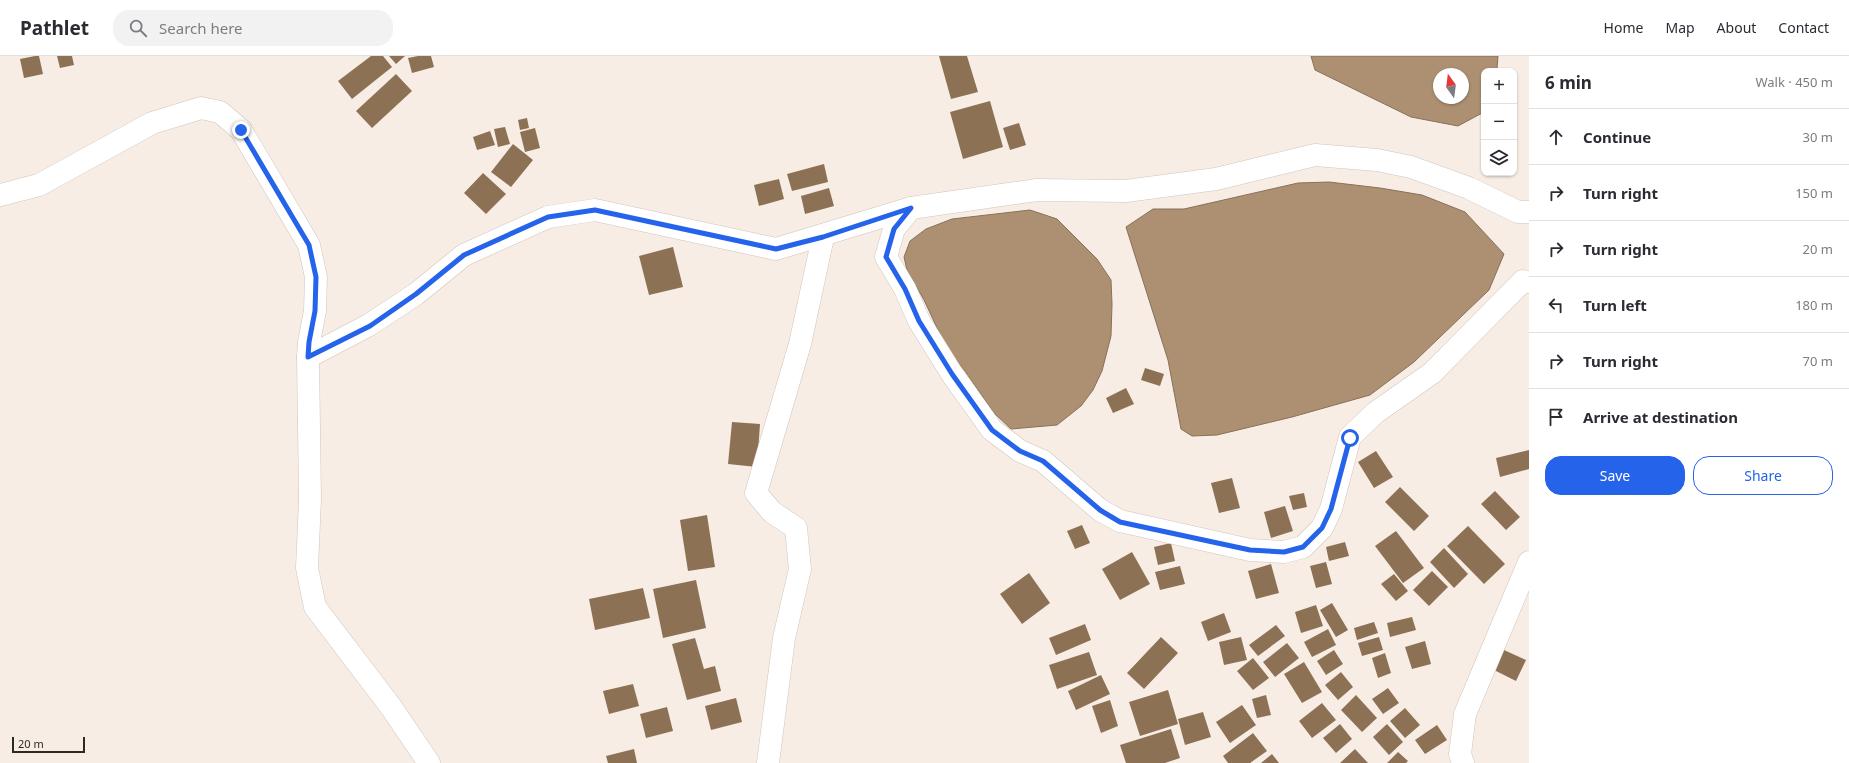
<!DOCTYPE html>
<html lang="en">
<head>
<meta charset="utf-8">
<style>
  body { margin:0; font-family:"Noto Sans",sans-serif; background:#f2f2f3; color:#2b2b33 }
  .controls { position:absolute; right:12px; top:12px; display:grid; overflow:hidden; border-radius:8px; box-shadow:0 1px 3px #0004 }
  .controls button { width:36px; height:36px; display:grid; place-items:center; padding:0; border:0; border-bottom:1px solid #e1e1e2; background:#fff; color:#2b2b33; font:20px sans-serif }
  .compass { position:absolute; left:1433px; top:12px; width:36px; height:36px; border-radius:50%; background:#fff; box-shadow:0 1px 3px #0004; rotate:346deg }
  .scale { position:absolute; left:12px; bottom:10px; width:73px; box-sizing:border-box; padding-left:4px; border:2px solid #2d2a26; border-top:0; font-size:11px; line-height:14px; white-space:nowrap; color:#2d2a26; -webkit-text-stroke:3px #f7ede4; paint-order:stroke }
  .stop { position:absolute; width:12px; height:12px; margin:-9px; border:3px solid #2563eb; border-radius:50%; background:#fff }
  .stop.end { background:#2563eb; border-color:#fff; box-shadow:0 1px 4px #0008 }
  .list { margin:0; padding:0; list-style:none }
  h2 { display:flex; justify-content:space-between; align-items:center; height:52px; margin:0; padding:0 16px; font-size:17px }
  h2 small { font-size:13px; font-weight:400; color:#7c7c81 }
  .list li { display:grid; grid-template-columns:26px 1fr auto; gap:12px; align-items:center; box-sizing:border-box; height:56px; padding:0 16px; border-top:1px solid #e1e1e2 }
  .list b { display:block; font-size:15px; white-space:nowrap }
  .list em { font-size:13px; font-style:normal; color:#7c7c81 }
  .actions { display:flex; gap:8px; padding:12px 16px }
  .actions a { flex:1; padding:9px 0; border:1px solid #2563eb; border-radius:16px; text-align:center; font-size:14px; color:#2563eb }
  .actions .main { background:#2563eb; color:#fff }
  .icon { flex:none; width:22px; height:22px; fill:none; stroke:currentColor; stroke-width:2; stroke-linecap:round; stroke-linejoin:round }
  .map { position:relative; flex:none; width:1529px; height:707px; overflow:hidden }
  header { display:flex; align-items:center; gap:24px; box-sizing:border-box; height:56px; padding:0 20px; background:#fff; border-bottom:1px solid #e1e1e2 }
  header strong { font-size:19px }
  nav { display:flex; gap:22px; margin-inline-start:auto; font-size:14px }
  .search { width:280px; height:36px; background:#f2f2f3; display:flex; align-items:center; gap:10px; box-sizing:border-box; padding:0 14px; border-radius:16px; color:#7c7c81; font-size:15px }
  main { display:flex }
  aside { flex:1; background:#fff }
  .map>svg:first-child { display:block }
  .water { fill:#ad8f72; stroke:#87715b; fill-rule:evenodd }
  .building { fill:#8d7155 }
  .lines { fill:none; stroke-linecap:round; stroke-linejoin:round }
  .minor-casing { stroke:#cfc5bd; stroke-width:23 }
  .tertiary-casing { stroke:#cfc5bd; stroke-width:23 }
  .minor { stroke:#fff; stroke-width:22 }
  .tertiary { stroke:#fff; stroke-width:22 }
  .route { stroke:#2563eb; stroke-width:5 }
</style>
</head>
<body>
<header>
<strong>Pathlet</strong>
<div class="search"><svg class="icon" aria-label="search" viewBox="0 0 24 24"><circle cx="10" cy="10" r="6"/><path d="M15 15l6 6"/></svg>Search here</div>
<nav><a>Home</a><a>Map</a><a>About</a><a>Contact</a></nav>
</header>
<main>
<div class="map">
<svg width="1529" height="707" viewBox="0 0 1529 707">
  <rect width="100%" height="100%" fill="#f7ede4"/>
  <!-- water -->
  <path class="water" d="M1311,0H1498L1497,13V15H1484V56L1458,70L1411,61L1315,14ZM1439,18H1463V42H1439Z
    M1329,126L1380,132L1422,139L1465,156L1504,198L1489,234L1414,306L1370,339L1292,361L1217,379L1192,380L1181,373L1168,304L1126,171L1153,153H1184L1298,127Z
    M1030,154L1057,163L1097,203L1111,224L1112,248L1111,280L1102,315L1093,334L1081,350L1057,369L1011,373L994,357L965,315L946,291L924,244L907,214L904,201L910,185L926,173L952,163Z"/>
  <!-- building -->
  <path class="building" d="M35,0H39L43,18L24,22L20,3Z
    M57,0H72L74,9L60,12Z
    M371,0H383L392,11L352,43L338,25Z
    M389,0H405L396,8Z
    M418,0H431L434,11L412,17L408,2Z
    M939,0H967L978,36L951,43Z
    M396,18L412,35L372,72L356,55Z
    M990,45L1003,91L963,103L950,56Z
    M527,62L529,72L520,74L518,64Z
    M1019,67L1026,89L1010,94L1003,72Z
    M505,71L510,88L498,91L494,73Z
    M535,72L540,92L525,96L520,76Z
    M490,75L495,89L477,94L473,81Z
    M513,88L533,104L511,131L491,116Z
    M824,108L828,126L792,135L787,118Z
    M483,117L506,138L486,158L464,137Z
    M779,123L784,143L759,150L754,129Z
    M829,132L834,150L805,158L801,140Z
    M673,191L683,231L649,239L639,200Z
    M1145,312L1164,318L1160,330L1141,324Z
    M1126,332L1134,348L1113,357L1106,342Z
    M732,366L760,368L757,411L728,408Z
    M1529,394V413L1500,421L1496,402Z
    M1376,395L1393,421L1374,432L1358,406Z
    M1232,422L1240,452L1219,457L1211,427Z
    M1400,431L1429,460L1414,475L1385,446Z
    M1495,435L1520,461L1506,474L1481,448Z
    M1304,437L1307,451L1293,454L1289,440Z
    M1285,450L1293,475L1271,482L1264,456Z
    M707,459L715,511L688,515L680,464Z
    M1082,469L1090,487L1075,493L1067,475Z
    M1468,470L1505,508L1484,528L1447,490Z
    M1396,475L1424,512L1403,527L1375,490Z
    M1345,486L1349,500L1329,505L1326,491Z
    M1171,487L1175,505L1158,509L1154,491Z
    M1444,492L1468,518L1454,532L1430,506Z
    M1132,496L1150,528L1120,544L1102,513Z
    M1326,506L1332,528L1316,532L1310,510Z
    M1271,508L1279,537L1256,543L1248,515Z
    M1180,510L1185,528L1160,534L1155,516Z
    M1432,515L1448,531L1429,550L1413,534Z
    M1029,517L1050,547L1022,568L1000,538Z
    M1394,518L1408,535L1396,545L1381,528Z
    M696,524L706,572L663,582L653,533Z
    M643,532L650,562L595,574L589,543Z
    M1332,547L1348,574L1336,581L1320,554Z
    M1316,549L1323,570L1301,577L1295,556Z
    M1224,557L1231,576L1208,585L1201,566Z
    M1412,561L1416,574L1390,581L1387,567Z
    M1374,566L1378,577L1357,584L1354,572Z
    M1085,568L1091,584L1056,599L1049,582Z
    M1276,569L1285,580L1258,600L1249,589Z
    M1328,573L1336,589L1312,601L1304,586Z
    M1161,581L1178,597L1144,633L1127,617Z
    M1241,581L1247,604L1224,609L1219,586Z
    M1379,581L1383,594L1362,600L1358,587Z
    M695,582L704,613L715,610L721,635L687,644L672,588Z
    M1425,585L1431,608L1412,613L1405,591Z
    M1287,587L1299,602L1275,621L1263,606Z
    M1334,594L1343,608L1326,619L1317,605Z
    M1504,594L1526,604L1516,625L1494,614Z
    M1089,596L1097,619L1057,633L1049,609Z
    M1385,597L1391,617L1378,622L1372,602Z
    M1253,602L1269,622L1253,634L1237,615Z
    M1304,606L1322,636L1302,647L1284,618Z
    M1341,616L1353,631L1338,644L1325,629Z
    M1101,619L1110,638L1076,654L1068,635Z
    M633,628L639,650L609,658L603,635Z
    M1388,632L1399,647L1383,658L1372,643Z
    M1168,634L1178,668L1140,680L1129,646Z
    M1266,639L1271,659L1257,662L1252,643Z
    M1356,639L1377,662L1362,676L1341,654Z
    M736,642L742,666L711,674L705,650Z
    M1110,644L1118,670L1101,677L1092,650Z
    M1322,647L1336,664L1312,682L1299,665Z
    M1242,649L1256,669L1230,687L1216,666Z
    M667,651L673,675L646,682L640,658Z
    M1405,652L1420,669L1405,682L1390,665Z
    M1203,656L1211,681L1185,689L1178,663Z
    M1340,668L1352,683L1336,697L1323,682Z
    M1387,668L1403,686L1389,699L1373,681Z
    M1437,669L1447,684L1425,698L1415,684Z
    M1171,673L1180,702L1165,707H1126L1120,689Z
    M1253,677L1267,695L1250,707H1228L1223,700Z
    M634,693L637,707H608L606,700Z
    M1355,693L1368,707H1340Z
    M1398,696L1408,705L1406,707H1387Z
    M1272,698L1279,707H1261Z"/>
  <g class="lines">
    <!-- minor casing -->
    <g class="minor-casing">
      <path id="minor" d="M911,152L894,173L886,201L905,233L919,265L952,318L992,374L1020,395L1043,405L1100,454L1120,465L1250,494L1284,496L1303,491L1322,472L1331,453L1350,381L1375,357L1432,317L1523,225L1529,226
        M308,301L310,443L307,512L315,551L391,651L429,707
        M768,707L784,582L800,513L796,472L772,456L756,437L800,288L823,181
        M1463,707L1460,698L1465,658L1529,506"/>
    </g>
    <!-- tertiary casing -->
    <g class="tertiary-casing">
      <path id="tertiary" d="M0,139L39,129L152,67L201,52L220,56L241,74L309,189L316,221L315,255L309,286L308,301
        M308,301L369,269L416,238L464,199L548,161L595,154L776,193L911,152L1037,134L1126,135L1216,123L1315,99L1377,104L1411,111L1469,132L1518,156H1529"/>
    </g>
    <!-- minor -->
    <use href="#minor" class="minor"/>
    <!-- tertiary -->
    <use href="#tertiary" class="tertiary"/>
  </g>
  <g class="lines">
    <!-- route -->
    <path class="route" d="M241,74L309,189L316,221L315,255L309,286L308,301L370,270L416,238L464,199L548,161L595,154L776,193L823,181L911,152L894,173L886,201L905,233L919,265L952,318L992,374L1020,395L1043,405L1100,454L1120,466L1250,494L1284,496L1303,491L1322,472L1331,453L1350,382"/>
  </g>
</svg>
<div class="controls">
<button>+</button>
<button>−</button>
<button><svg class="icon" aria-label="layers" viewBox="0 0 24 24"><path d="M12 4l9 5-9 5-9-5zM3 14l9 5 9-5"/></svg></button>
</div>
<svg class="compass" viewBox="-18 -18 36 36"><path d="M0-13l5 13h-10z" fill="#e53935"/><path d="M0 13l5-13h-10z" fill="#7c7c81"/></svg>
<div class="scale">20 m</div>
<div class="stop" style="left:1350px;top:382px"></div>
<div class="stop end" style="left:241px;top:74px"></div>
</div>
<aside>
<h2>6 min<small>Walk · 450 m</small></h2>
<ul class="list">
<li><svg class="icon" aria-label="ahead" viewBox="0 0 24 24"><path d="M12 20V5M6 11l6-6 6 6"/></svg><div><b>Continue</b></div><em>30 m</em></li>
<li><svg class="icon" aria-label="right" viewBox="0 0 24 24"><path d="M7 20v-9h11M14 6l5 5-5 5"/></svg><div><b>Turn right</b></div><em>150 m</em></li>
<li><svg class="icon" aria-label="right" viewBox="0 0 24 24"><path d="M7 20v-9h11M14 6l5 5-5 5"/></svg><div><b>Turn right</b></div><em>20 m</em></li>
<li><svg class="icon" aria-label="left" viewBox="0 0 24 24"><path d="M17 20v-9H6M10 6l-5 5 5 5"/></svg><div><b>Turn left</b></div><em>180 m</em></li>
<li><svg class="icon" aria-label="right" viewBox="0 0 24 24"><path d="M7 20v-9h11M14 6l5 5-5 5"/></svg><div><b>Turn right</b></div><em>70 m</em></li>
<li><svg class="icon" aria-label="arrive" viewBox="0 0 24 24"><path d="M6 21V4h12l-3 4 3 4H6"/></svg><div><b>Arrive at destination</b></div></li>
</ul>
<div class="actions"><a class="main">Save</a><a>Share</a></div>
</aside>
</main>
</body>
</html>
